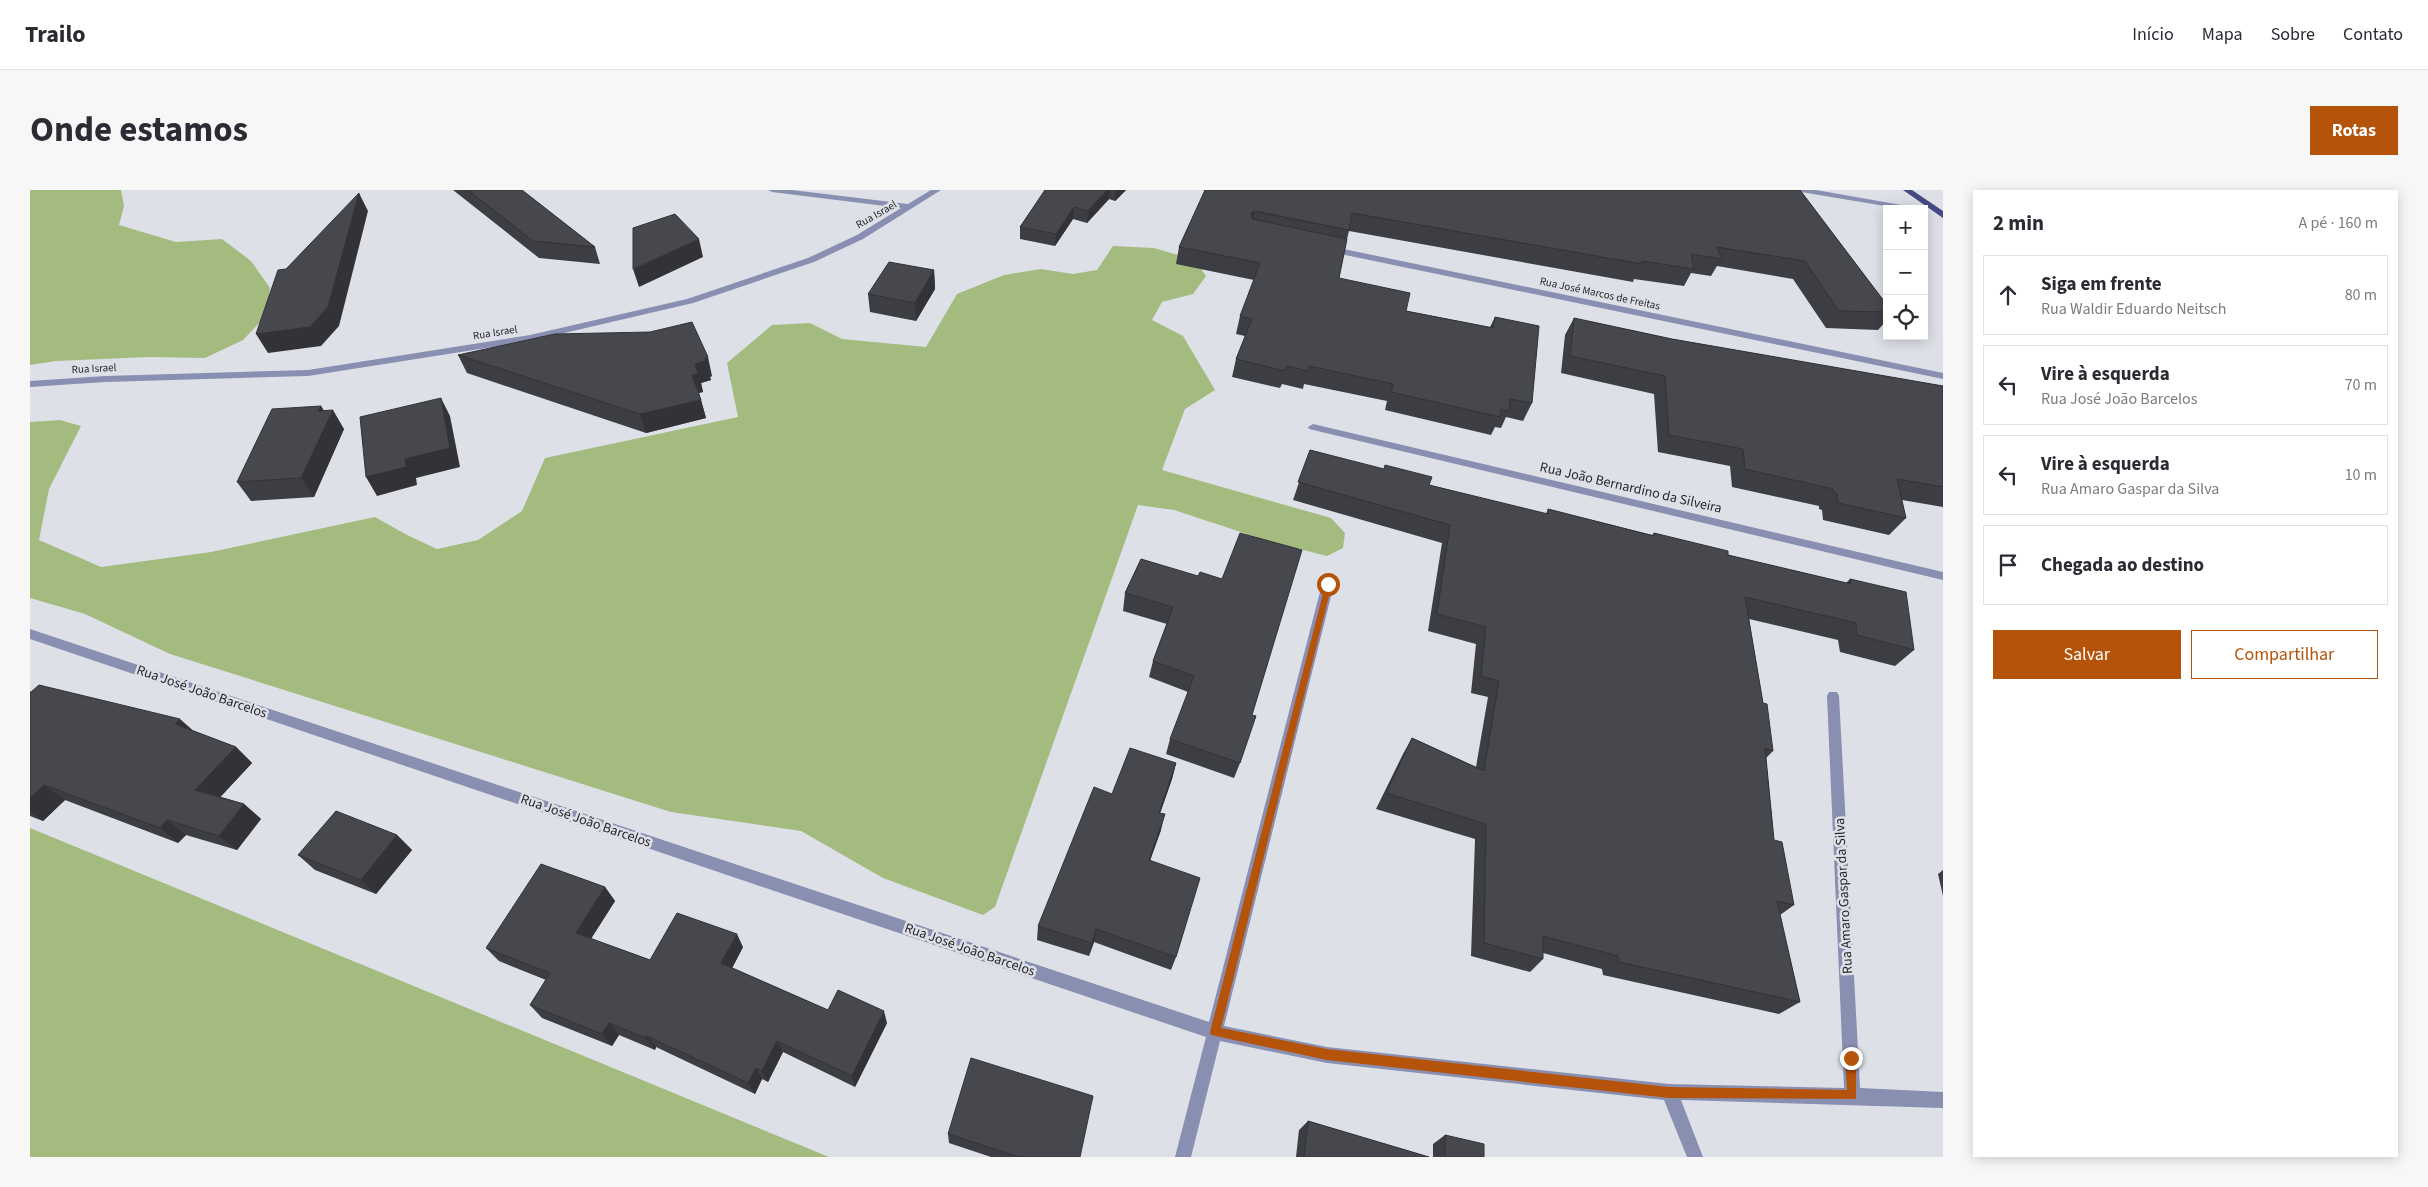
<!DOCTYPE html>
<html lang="pt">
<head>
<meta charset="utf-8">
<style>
  body { margin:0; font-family:"Source Sans 3",sans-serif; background:#f7f7f7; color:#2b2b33 }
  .controls { position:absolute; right:15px; top:15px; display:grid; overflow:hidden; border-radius:0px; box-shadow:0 2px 12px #0003 }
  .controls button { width:45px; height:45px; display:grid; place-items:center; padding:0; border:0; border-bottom:1px solid #e1e1e2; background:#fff; color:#2b2b33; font:25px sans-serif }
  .stop { position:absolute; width:15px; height:15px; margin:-11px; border:4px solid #b45309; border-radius:50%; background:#fff }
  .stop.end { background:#b45309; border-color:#fff; box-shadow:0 1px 5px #0008 }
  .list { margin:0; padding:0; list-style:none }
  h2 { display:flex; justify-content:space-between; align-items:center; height:65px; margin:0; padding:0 20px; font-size:21px }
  h2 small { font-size:16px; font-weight:400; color:#7c7c81 }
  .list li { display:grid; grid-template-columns:32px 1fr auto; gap:15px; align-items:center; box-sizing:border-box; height:80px; margin:0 10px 10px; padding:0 10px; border:1px solid #e1e1e2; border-radius:0px }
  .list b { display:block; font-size:19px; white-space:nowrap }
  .list p { margin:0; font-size:16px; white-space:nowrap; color:#7c7c81 }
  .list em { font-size:16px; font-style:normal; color:#7c7c81 }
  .actions { display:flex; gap:10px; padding:15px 20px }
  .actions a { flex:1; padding:11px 0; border:1px solid #b45309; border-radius:0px; text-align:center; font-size:18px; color:#b45309 }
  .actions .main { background:#b45309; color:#fff }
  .icon { flex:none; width:28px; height:28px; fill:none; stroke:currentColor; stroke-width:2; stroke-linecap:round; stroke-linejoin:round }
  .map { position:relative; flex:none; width:1913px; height:967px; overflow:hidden; border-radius:0px }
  header { display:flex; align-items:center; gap:30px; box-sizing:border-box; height:70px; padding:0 25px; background:#fff; border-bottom:1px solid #e1e1e2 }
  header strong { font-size:24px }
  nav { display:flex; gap:28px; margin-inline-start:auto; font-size:18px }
  .intro { display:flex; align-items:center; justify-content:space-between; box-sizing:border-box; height:120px; padding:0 30px }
  h1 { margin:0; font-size:35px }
  .button { padding:12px 22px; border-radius:0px; background:#b45309; color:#fff; font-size:18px; font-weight:700 }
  main { display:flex; gap:30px; padding:0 30px }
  aside { flex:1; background:#fff; border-radius:0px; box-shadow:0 2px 12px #0003 }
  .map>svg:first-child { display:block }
  .green { fill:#a4bb7f }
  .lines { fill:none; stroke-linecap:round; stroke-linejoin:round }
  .minor { fill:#898fb0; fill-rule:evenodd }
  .major { fill:#454a84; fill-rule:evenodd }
  .wall { fill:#3d3e43 }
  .shaded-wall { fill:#323237 }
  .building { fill:#47484e; stroke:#323237 }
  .route { fill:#b45309 }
  .labels { text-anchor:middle; stroke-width:5; stroke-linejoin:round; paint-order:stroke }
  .far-street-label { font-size:11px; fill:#28282b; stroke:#dee0e8 }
  .street-label { font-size:14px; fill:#28282b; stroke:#dee0e8 }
</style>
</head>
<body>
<header>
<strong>Trailo</strong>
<nav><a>Início</a><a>Mapa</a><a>Sobre</a><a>Contato</a></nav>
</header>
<div class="intro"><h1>Onde estamos</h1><a class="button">Rotas</a></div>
<main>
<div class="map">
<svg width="1913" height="967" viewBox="0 0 1913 967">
  <rect width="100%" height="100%" fill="#dee0e8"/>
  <!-- green -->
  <path class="green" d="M0,0H91L94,16L89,35L146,52L192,49L221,71L240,98L236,126L213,150L175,168L120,167L26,171L0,175Z
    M1083,56L1124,58L1165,70L1176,86L1163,104L1132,112L1122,130L1153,146L1185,200L1155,219L1132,280L1301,328L1315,343L1313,358L1297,366L1238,351L1144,320L1108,315L965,717L953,725L853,688L771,641L641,622L140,464L55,424L0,408V232L30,230L51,236L19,299L9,350L71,377L181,362L345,327L377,345L407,359L448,350L492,321L515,268L708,227L697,173L742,135L780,133L812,149L896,157L927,104L974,85L1011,79L1043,84L1067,80Z
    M0,638L799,967H0Z"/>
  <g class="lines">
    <!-- minor -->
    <path class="minor" d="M738,0H762L878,14L901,0H911L833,49L784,72L663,113L500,151L278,186L75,192L0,197V191L75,186L278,180L500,145L657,109L778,68L827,45L871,18L742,2Z
      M1767,0H1786L1894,19H1873L1771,2Z
      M1299,56L1913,183V189L1296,61V57Z
      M1283,234L1913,382V390L1279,239L1278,237Z
      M1298,390L1304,394L1194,836L1297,857L1639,894L1814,898L1797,506L1799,502H1807L1809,506L1830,898L1913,902V918L1651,910L1673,967H1657L1634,910L1297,873L1190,851L1161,967H1145L1176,847L0,449V439L1179,832L1292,394Z"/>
    <!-- major -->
    <path class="major" d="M1873,0H1882L1913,21V28Z"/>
  </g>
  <!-- wall -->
  <path class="wall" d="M423,0H492L565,57L570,74L509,68Z
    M1015,0H1096L1085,11L1079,9L1057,33L1043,29L1025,56L990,49V37Z
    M1175,0H1770L1857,115V130L1848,140L1796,138L1763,89L1687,76L1681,86L1661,83L1654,96L1604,89L1603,92L1319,41L1317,49L1309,88L1376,121L1460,137L1465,127L1502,213L1493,231L1476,227L1471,238L1465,237L1461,245L1355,220L1357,211L1274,194L1273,199L1252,194L1250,198L1202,187L1206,169L1215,146L1206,144L1210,126L1224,90L1146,74L1149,57Z
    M904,80L905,99L886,131L840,122L838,104Z
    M1544,128L1642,149L1913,196V317L1872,310L1876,328L1859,345L1793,330L1792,320L1789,319V316L1702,297L1700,276L1628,262L1624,204L1531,183L1535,145Z
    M428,165L682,186L680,187L681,190L671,193L673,202L669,203L676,228L616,243L437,183Z
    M291,216L294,221L314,239L284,307L221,311L207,292Z
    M1280,260L1399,295L1516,324L1518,319L1622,345L1624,343L1698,365L1816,393L1820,389L1884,460L1865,476L1810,462L1808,450L1719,429L1733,513L1743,561L1736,568L1744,650L1764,715L1750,725L1770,812L1749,824L1573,785L1572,779L1513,763V769L1500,782L1441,766L1445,649L1346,619L1373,564L1382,548L1446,577L1458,507L1441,503L1446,454L1398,441L1412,353L1263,310Z
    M1111,369L1222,525L1210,573L1204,588L1136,564L1140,549L1158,502L1119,487L1123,471L1137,434L1093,421L1095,403Z
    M0,502L164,541L206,557L222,573L190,607L214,614L231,629L207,660L156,645L148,653L35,610L13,631L0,626Z
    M1146,573L1142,589L1130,623L1131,640L1120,670L1146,767L1141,780L1064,752L1059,766L1007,750L1008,736L1082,604Z
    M367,645L382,660L346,704L285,680L268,665Z
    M1913,680V706L1908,684Z
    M575,697L585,711L561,749L620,770L713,757L702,778L798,820L857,833L825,897L753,862L738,892L732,889L725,904L626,857L625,860L589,845L582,856L512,828L500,815L516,790L469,771L456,758Z
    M1278,931L1399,967H1266L1269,940Z
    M918,944L1050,967H961L919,953Z
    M1415,945L1454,967H1403V954Z"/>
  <!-- shaded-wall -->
  <path class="shaded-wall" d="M1077,0H1080L1079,9L1057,33L1058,21Z
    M1086,0H1096L1085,11Z
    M329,3L338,21L309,136L291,156L238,163L226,144Z
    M1044,17L1043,29L1025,56L1026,44Z
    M1225,21L1221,38V23Z
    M669,49L673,67L609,97L603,79Z
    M904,80L905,99L886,131L885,113Z
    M678,167L682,186L680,187L681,190L671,193L673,202L667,203L662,185L665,174Z
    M411,208L420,226L430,277L386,288L387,295L347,306L336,287Z
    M671,210L676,228L616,243L610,224Z
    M291,216L299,229L303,220L314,239L284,307L271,288L288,221Z
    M150,529L167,544L145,534Z
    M206,557L222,573L183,615L165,600Z
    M1146,573L1142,589L1125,638L1129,623Z
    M14,595L35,610L13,631L0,622V608Z
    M214,614L231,629L207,660L189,646Z
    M1135,624L1131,640L1115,685L1119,670Z
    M137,630L156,645L148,653L130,638Z
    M367,645L382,660L346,704L331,690Z
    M575,697L585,711L556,756L546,743Z
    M1066,739L1064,752L1059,766L1062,753Z
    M707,744L713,757L698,786L691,773Z
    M854,821L857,833L825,897L822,886Z
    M579,833L589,845L582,856L572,844Z
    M617,846L626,857L625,860L616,848Z
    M747,851L753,862L738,892L732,881Z
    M726,878L732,889L725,904L718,893Z"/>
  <!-- building -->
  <path class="building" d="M438,0H492L565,57L503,51Z
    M1015,0H1077L1058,21L1044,17L1026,44L990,37Z
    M1175,0H1770L1857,115V122L1809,121L1775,71L1687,57L1692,69L1661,64L1664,79L1612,71V74L1322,23L1319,40L1225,21L1221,23L1222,29L1317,49L1309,88L1380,103L1376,121L1463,138L1465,127L1509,136L1502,213L1480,209L1479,221L1471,219L1470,227L1361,202L1363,194L1279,176L1278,181L1257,176L1255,181L1206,169L1222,129L1210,126L1230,73L1149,57Z
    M329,3L298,117L280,137L226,144L248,80L256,79Z
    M645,24L669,49L603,79V38Z
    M859,72L904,80L885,113L838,104Z
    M1544,128L1642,149L1913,196V297L1867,289L1876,328L1808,313L1807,303L1804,302L1803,299L1715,279L1713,259L1639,245L1635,186L1540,166Z
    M662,132L678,167L675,168L676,171L665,174L668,184L662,185L671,210L610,224L428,165L525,144L620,142Z
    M411,208L420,258L375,269L376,277L336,287L330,227Z
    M291,216L288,221L303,220L271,288L207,292L242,219Z
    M1280,260L1354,279L1355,275L1402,287L1399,295L1518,324V319L1624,346V343L1698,361V365L1821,394L1820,389L1876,402L1884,460L1827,445L1826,433L1715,407L1733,513L1737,514L1743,561L1735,558L1744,650L1752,652L1764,715L1747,711L1770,812L1589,772L1588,766L1513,746V769L1454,753L1456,634L1356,603L1382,548L1454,581L1469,491L1451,486L1456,437L1407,424L1420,335L1268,292Z
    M1210,343L1272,360L1222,525L1226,526L1210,573L1140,549L1164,486L1123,471L1143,417L1095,403L1111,369L1168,386L1170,382L1192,389Z
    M9,495L150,529L145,534L206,557L165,600L214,614L189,646L137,630L130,638L14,595L0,608V502H1Z
    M1100,558L1146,573L1129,623L1135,624L1119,670L1170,688L1146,767L1066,739L1062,753L1008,736L1064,597L1082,604Z
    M306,621L367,645L331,690L268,665Z
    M511,674L575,697L546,743L620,770L647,723L707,744L691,773L798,820L808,800L854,821L822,886L747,851L732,881L726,878L718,893L617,846L616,848L579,833L572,844L500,815L520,783L456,758Z
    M941,868L1063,906L1050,967H989L918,944Z
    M1278,931L1399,967H1274Z
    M1415,945L1454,954V967H1415Z"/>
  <!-- route -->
  <path class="route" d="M1296,392L1302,394L1191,838L1297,859L1639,897L1817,900L1815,868L1821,862L1826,868V909L1639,908L1297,870L1181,845L1180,842Z"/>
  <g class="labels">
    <!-- far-street labels -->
    <g class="far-street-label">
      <text transform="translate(846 24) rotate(-30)" y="4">Rua Israel</text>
      <text transform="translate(1570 103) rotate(12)" y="4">Rua José Marcos de Freitas</text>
      <text transform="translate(465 142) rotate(-9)" y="4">Rua Israel</text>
      <text transform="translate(64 178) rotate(-3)" y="4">Rua Israel</text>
    </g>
    <!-- street labels -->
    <g class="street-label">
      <text transform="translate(1601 297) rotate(13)" y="5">Rua João Bernardino da Silveira</text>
      <text transform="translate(172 501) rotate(19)" y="5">Rua José João Barcelos</text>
      <text transform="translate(556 630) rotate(19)" y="5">Rua José João Barcelos</text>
      <text transform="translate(1813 706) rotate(-93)" y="5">Rua Amaro Gaspar da Silva</text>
      <text transform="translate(940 759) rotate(19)" y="5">Rua José João Barcelos</text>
    </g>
  </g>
</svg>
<div class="controls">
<button>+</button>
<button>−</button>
<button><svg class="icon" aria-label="locate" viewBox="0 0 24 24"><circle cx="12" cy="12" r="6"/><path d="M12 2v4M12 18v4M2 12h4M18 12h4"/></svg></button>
</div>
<div class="stop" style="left:1298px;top:394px"></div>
<div class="stop end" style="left:1821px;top:868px"></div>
</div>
<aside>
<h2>2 min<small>A pé · 160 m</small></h2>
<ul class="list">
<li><svg class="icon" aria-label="ahead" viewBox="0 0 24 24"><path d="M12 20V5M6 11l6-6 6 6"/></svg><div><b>Siga em frente</b><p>Rua Waldir Eduardo Neitsch</p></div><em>80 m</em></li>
<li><svg class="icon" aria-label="left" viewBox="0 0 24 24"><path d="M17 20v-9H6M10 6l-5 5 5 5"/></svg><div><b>Vire à esquerda</b><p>Rua José João Barcelos</p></div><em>70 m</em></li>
<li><svg class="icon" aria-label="left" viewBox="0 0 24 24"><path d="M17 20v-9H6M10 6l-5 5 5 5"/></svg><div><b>Vire à esquerda</b><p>Rua Amaro Gaspar da Silva</p></div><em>10 m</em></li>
<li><svg class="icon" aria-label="arrive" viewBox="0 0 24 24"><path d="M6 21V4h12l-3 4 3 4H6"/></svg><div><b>Chegada ao destino</b></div></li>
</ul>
<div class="actions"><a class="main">Salvar</a><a>Compartilhar</a></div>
</aside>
</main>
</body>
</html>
